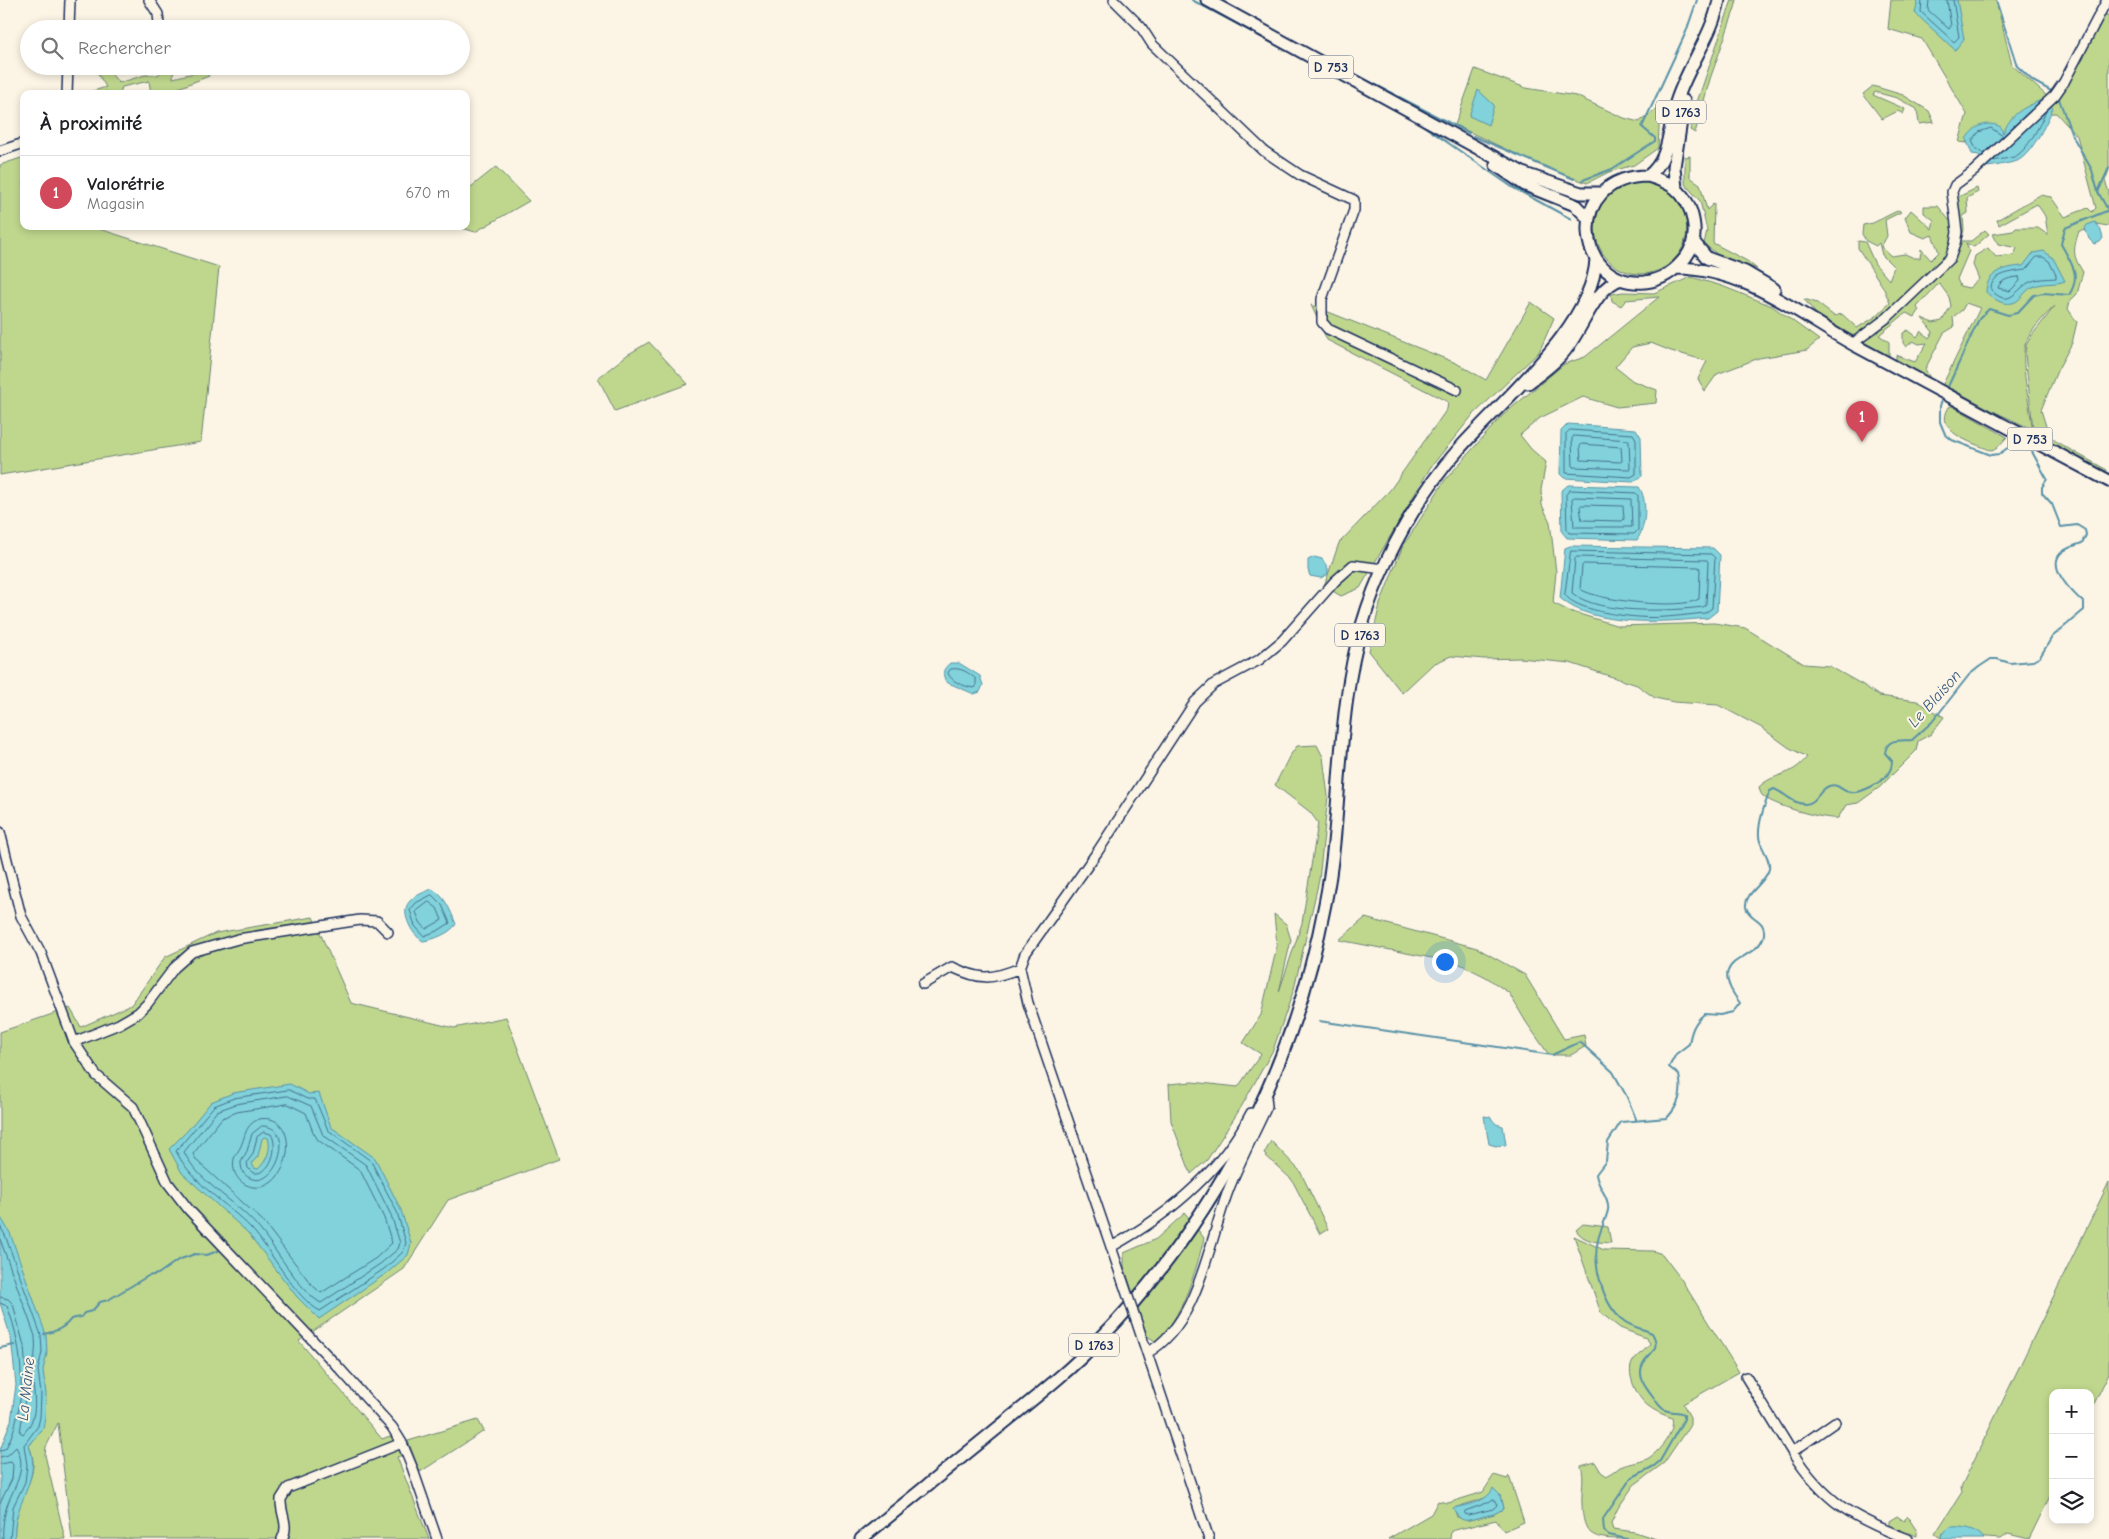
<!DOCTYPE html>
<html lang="fr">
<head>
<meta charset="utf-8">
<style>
  body { margin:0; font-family:"Comic Neue",sans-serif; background:#f2f2f2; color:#202124 }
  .controls { position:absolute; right:15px; bottom:15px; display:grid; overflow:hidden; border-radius:10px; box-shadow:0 2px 8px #0003 }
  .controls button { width:45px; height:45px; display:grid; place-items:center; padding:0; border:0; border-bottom:1px solid #e0e0e0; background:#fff; color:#202124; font:25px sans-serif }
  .you { position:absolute; left:1444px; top:961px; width:18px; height:18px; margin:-12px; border:4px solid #fff; border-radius:50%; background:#1a73e8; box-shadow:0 0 0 8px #1a73e833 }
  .badge { display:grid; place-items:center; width:32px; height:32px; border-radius:50%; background:#d1495b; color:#fff; font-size:16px; font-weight:700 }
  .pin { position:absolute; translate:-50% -41px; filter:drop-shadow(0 1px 2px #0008) }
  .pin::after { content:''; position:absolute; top:26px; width:18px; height:15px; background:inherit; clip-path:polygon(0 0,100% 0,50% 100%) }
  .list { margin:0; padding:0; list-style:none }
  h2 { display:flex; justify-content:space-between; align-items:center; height:65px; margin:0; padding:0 20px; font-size:21px }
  h2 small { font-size:16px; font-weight:400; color:#757577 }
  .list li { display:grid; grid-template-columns:32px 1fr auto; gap:15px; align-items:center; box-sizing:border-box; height:75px; padding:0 20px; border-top:1px solid #e0e0e0 }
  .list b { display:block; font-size:19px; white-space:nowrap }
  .list p { margin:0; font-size:16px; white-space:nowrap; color:#757577 }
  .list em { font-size:16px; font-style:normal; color:#757577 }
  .icon { flex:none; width:28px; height:28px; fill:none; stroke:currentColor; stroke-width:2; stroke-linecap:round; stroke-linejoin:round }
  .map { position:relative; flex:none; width:2109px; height:1539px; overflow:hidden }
  .search { position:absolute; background:#fff; box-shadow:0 2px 8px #0003; left:20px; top:20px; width:450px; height:55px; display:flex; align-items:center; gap:12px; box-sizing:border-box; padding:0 18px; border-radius:28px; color:#757577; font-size:19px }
  .panel { position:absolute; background:#fff; box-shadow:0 2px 8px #0003; left:20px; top:90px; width:450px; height:140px; border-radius:10px }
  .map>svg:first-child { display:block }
  .green { fill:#bfd78d; stroke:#6d8376; fill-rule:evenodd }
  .water { fill:#81d2da; stroke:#5891a8; fill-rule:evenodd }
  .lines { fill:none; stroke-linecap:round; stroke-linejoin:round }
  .shore { stroke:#447090; stroke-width:1 }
  .stream { stroke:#5891a8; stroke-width:2 }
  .minor-casing { stroke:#1b2f5e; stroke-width:12 }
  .major-casing { stroke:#1b2f5e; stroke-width:15 }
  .minor { stroke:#fcf5e5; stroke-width:9 }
  .major { stroke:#fcf5e5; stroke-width:11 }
  .minor-bridge-casing { stroke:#1b2f5e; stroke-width:12; stroke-linecap:butt }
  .minor-bridge { stroke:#fcf5e5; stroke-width:9 }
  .labels { text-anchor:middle; stroke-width:4; stroke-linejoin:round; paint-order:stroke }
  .shield { fill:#fcf5e5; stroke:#5e6a86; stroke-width:1 }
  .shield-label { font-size:14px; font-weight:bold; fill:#1b2f5e }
  .water-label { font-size:16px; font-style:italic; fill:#34587d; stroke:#fcf5e5 }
</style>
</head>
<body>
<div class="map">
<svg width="2109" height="1539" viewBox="0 0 2109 1539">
  <rect width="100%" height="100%" fill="#fcf5e5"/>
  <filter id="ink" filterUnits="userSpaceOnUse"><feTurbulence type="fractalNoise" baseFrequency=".02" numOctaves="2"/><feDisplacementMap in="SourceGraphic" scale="10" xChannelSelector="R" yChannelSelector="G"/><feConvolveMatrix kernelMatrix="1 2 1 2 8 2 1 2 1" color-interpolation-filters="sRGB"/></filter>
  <g filter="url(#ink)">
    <!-- green -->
    <path class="green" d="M1732,0H1737L1735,8L1710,79L1695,133L1690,130L1697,110L1696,105Z
      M1891,0H1996L2012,65L2047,96L2058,100L2105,14L2109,16V170L2105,181L2109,192V223L2108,226L2096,224L2092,230L2079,231C2073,250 2072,255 2083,272L2077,294L2070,301L2068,309L2077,322L2072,343L2057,371L2041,410L2049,436L2060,444L2107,470L2105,476L2012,425V421L2029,430L2033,429L2025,354L2026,345L2032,335L2055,306C2045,315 2032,329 2026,342C2019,357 2030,407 2032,426L2030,428L1997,413L1952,389L1950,391L1942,386L1980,308L1966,303L1962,310L1953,317L1954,327L1944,333L1925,369L1930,378L1922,377L1896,360V355L1915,362L1927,343L1919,344L1913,341L1906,347L1903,343V333L1908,330L1917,337L1921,331L1929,338L1933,332L1922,318L1933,323L1942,321L1951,306L1949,297L1939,283L1917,307L1919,311L1915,317L1906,313L1879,335L1889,342V356L1884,357L1820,319L1804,299L1817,303L1834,316L1842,314L1857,328L1875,317L1890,303L1883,287L1858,248V241L1865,242L1875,264L1889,280L1894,267L1882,255L1879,243L1876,246L1866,241L1862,234L1863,225L1873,223L1899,210L1901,212L1885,220L1887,236L1881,247L1891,256L1905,254L1914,258H1920L1921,249L1931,260L1939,252L1932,235L1925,238L1911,232L1905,218L1911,210L1932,229L1934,220L1924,213V206H1938L1949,220L1960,217L1956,198L1977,188L1978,192L1967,198L1968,213L1963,216L1964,230L1961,241H1971L1985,230L1989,234L1974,247L1966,243L1969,251L1957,279L1960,286L1969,288L1979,279L1973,265L1975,256L1988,248L1996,257L2014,255L2017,248L1998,244L1993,234L2013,231L2016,228H2038L2048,235L2045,216L2037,204L1999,225L1997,220L2040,195L2051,197L2065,217L2088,208L2092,212L2096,208L2077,136L2056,113L2023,114L2002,135L1966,139L1967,143L1959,142L1967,114L1922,39L1888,29Z
      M165,66H174L173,78L206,70L209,76L163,94H151L149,81L122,87L120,94H108L106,91L102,94H84L106,87L97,72L107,69L119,83L145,75H158Z
      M1475,69L1526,88L1576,96L1624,118L1639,122L1660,107L1658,148L1634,165L1609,172L1587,183L1537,164L1455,125Z
      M1873,86L1903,95L1929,111L1934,122L1919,124L1917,109L1897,98L1875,92L1873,95L1905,109L1903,114L1898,111L1882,119L1863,94Z
      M1690,156V177L1700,184L1707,210L1714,203L1713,243L1747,261L1757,269L1718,255L1704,244L1707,230L1700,201L1685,184V157Z
      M24,157V226H90L219,267L201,442L0,475V165Z
      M496,167L529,201L475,232L456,226H466V191Z
      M1595 228a46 46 0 1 1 92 0a46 46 0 1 1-92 0Z
      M1691,277L1722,286L1772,306L1819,340L1807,350L1759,358L1717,374L1705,391L1698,379L1707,361L1671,351L1651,343L1632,347L1615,367L1633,381L1657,390L1656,403L1617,407L1583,397L1540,418L1520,435L1531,449L1546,462L1541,490L1542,505L1550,522L1556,572L1553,603L1569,611L1619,626L1714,623L1745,628L1804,664L1829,666L1863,685L1879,696L1917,701L1944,717L1931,734L1918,741L1916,751L1880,787L1858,803L1846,805L1838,818C1825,820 1770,805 1762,795C1760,793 1760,790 1759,787C1774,772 1791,778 1807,757L1788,747L1762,728L1718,705L1674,702L1655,698L1637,685L1570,663L1520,658L1484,659L1451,656L1433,664L1402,693L1369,651L1380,604L1402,548L1445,480L1502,416L1564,364L1585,357L1659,297L1626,300L1621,306L1612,301L1611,294L1623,292L1654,293Z
      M1531,302L1554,318L1539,352L1472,416L1430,468L1360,588L1341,596L1324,586L1339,543L1390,490L1447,409L1448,402L1327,340L1311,305L1456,363L1486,380Z
      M649,342L688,384L615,411L598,378L627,355Z
      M1952,406L2007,437L1996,449L1990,450C1973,443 1933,432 1949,407Z
      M1317,745L1323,757L1328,796L1319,880L1294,989L1273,1050L1240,1109L1207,1160L1191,1174L1171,1121L1169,1084L1192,1082L1238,1087L1261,1054L1243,1043L1261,1015L1277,946L1274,914L1286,924L1291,940L1279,992L1302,923L1318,823L1310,812L1275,785L1289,757L1297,746Z
      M313,917L351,1003L454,1028L506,1017L559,1159L448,1200L404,1269L299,1341L382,1439L390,1436L403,1455L397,1457L429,1539H72L58,1423L46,1447L45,1455L65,1539H15C14,1530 15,1516 18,1507C26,1486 40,1470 29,1446L43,1428L0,1228V1032L70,1008L81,1027L131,1005L165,957L216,933Z
      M1365,918L1477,948L1525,975L1564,1039L1584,1035L1586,1046L1571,1055H1549L1526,1022L1509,993L1486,977L1458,963L1339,940Z
      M1271,1141L1300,1171L1328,1229L1320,1234L1292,1180L1264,1154Z
      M2109,1182V1373L2090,1412V1393H2053V1490L2029,1539L2008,1534L2001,1539L1941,1535L1942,1539L1935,1534L1962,1492L1961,1487Z
      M1185,1213L1204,1238C1196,1271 1182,1320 1155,1341L1147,1336L1124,1266V1253L1156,1239Z
      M1583,1224L1608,1227L1611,1243C1597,1242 1584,1242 1576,1230Z
      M1574,1236L1604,1250L1653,1251L1662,1254L1681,1279L1739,1372L1683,1404L1690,1417V1424L1685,1432L1664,1463L1634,1485L1618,1508L1611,1523L1613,1529L1635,1532L1656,1539C1644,1539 1633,1539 1621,1539C1592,1539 1583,1535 1582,1504C1581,1490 1585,1479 1581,1466L1595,1462L1601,1472L1607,1476C1612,1474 1616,1470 1620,1467C1629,1463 1639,1463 1647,1459C1658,1453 1676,1432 1672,1418C1664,1415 1654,1411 1647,1405C1638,1398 1626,1375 1632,1363C1636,1354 1646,1352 1650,1343L1646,1338L1620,1328L1601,1313Z
      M478,1420L484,1431L420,1472L408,1441Z
      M1494,1475L1507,1479L1509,1476L1524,1522L1504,1531L1496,1520L1451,1531L1450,1539H1388L1431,1514L1438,1501L1448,1503L1483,1492ZM1492,1493L1500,1495L1503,1509L1494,1514L1469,1520L1457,1517L1454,1508L1485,1498Z
      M1897,1516L1904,1521L1907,1516L1917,1531V1536L1889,1527V1521Z"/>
    <!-- water -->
    <path class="water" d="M1918,0H1957L1964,39L1955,50L1915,13Z
      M1478,90L1494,105L1488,125L1469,116Z
      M2043,99L2053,108C2047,122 2030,159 2014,162C2005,164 1996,166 1987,167L1979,155L1972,154L1966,139C1974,126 1987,120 2001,127L2003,133C2013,111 2022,109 2043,99Z
      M2095,222L2100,228L2103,238L2100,242L2094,244L2089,239L2085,228L2087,225Z
      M2044,251L2053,258L2065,281C2055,285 2045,282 2035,286C2026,289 2023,297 2017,301C2006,308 1993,299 1986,292C1986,272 2006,267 2023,266L2033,253Z
      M1568,424L1636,429L1641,437L1642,476L1633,482L1564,478L1560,474L1561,431Z
      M1568,485L1639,487C1648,500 1646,527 1637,540L1567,538L1562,532L1561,491Z
      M1570,546L1713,548L1720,555L1717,611L1708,618C1667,622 1593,628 1560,598L1565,548Z
      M1314,557L1322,559L1328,568V574L1321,578L1310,576L1308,570V560Z
      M950,663H959L980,676L983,685L980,692L974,694L946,682C942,673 942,670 950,663Z
      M432,889C446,897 450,910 456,924C451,933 433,940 423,941C416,937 411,930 408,922C400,902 414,896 432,889Z
      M290,1084L309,1094L319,1093L331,1127L375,1158L401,1210L411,1243L408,1255L387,1273L319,1319L297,1297L248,1233L182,1173L169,1149L188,1130L211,1102L233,1093ZM264,1137L268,1138C272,1149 266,1162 258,1169L254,1168L252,1163L258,1156L262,1139Z
      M1484,1116L1490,1117L1496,1124L1503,1126L1506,1145L1496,1146L1489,1144Z
      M0,1216L10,1233L46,1335L47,1353L43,1370L46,1394L45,1418L43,1428L29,1446C43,1479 11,1505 15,1539H0V1450L11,1421L16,1385L11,1338L0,1303Z
      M1493,1488L1500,1495L1503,1509L1494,1514L1469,1520C1460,1522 1457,1515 1453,1508C1466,1505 1488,1502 1493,1488Z
      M1950,1527C1963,1526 1977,1528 1984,1539H1942L1941,1535Z"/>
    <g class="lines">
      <!-- shore -->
      <path class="shore" d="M1922,0L1921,12L1954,42L1959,37L1953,0
        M1929,0L1928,10L1949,29L1951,26L1947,0
        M1984,154L1976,149L1972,141L1979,132L1991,128L2003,136
        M1993,161C2000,159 2008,159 2014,157C2027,152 2041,123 2046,111
        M2037,257H2043L2049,261L2056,275V278C2046,279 2037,278 2028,283C2014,292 2009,308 1991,290C1990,273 2014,272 2025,270Z
        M2019,277L2020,281L2010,291L1998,288C2000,280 2011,277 2019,277Z
        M1570,430L1633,434L1636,439V474L1631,477L1566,473V434Z
        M1574,436L1629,440L1630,469L1573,467L1572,439Z
        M1582,444L1621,447L1622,461L1620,462L1581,460L1580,447Z
        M1570,490L1636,493L1638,496V530L1634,534L1569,533L1567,530L1566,495Z
        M1575,497L1631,499L1632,527H1574L1572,499Z
        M1582,505L1623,506L1624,519L1622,521L1582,520L1580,507Z
        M1571,551L1711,554L1715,558L1712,608L1705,613C1684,615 1660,619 1639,617C1621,616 1576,610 1565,595Z
        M1577,557L1707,560L1708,562L1706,605L1703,607C1670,611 1599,615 1572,593L1575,559Z
        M1584,564L1699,567L1700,569L1699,599C1681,610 1598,601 1580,589L1582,566Z
        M951,669C961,667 969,673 976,679V687L973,688C964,686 951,682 948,673Z
        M432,895L442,905L450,923L439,930L424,936L415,926L410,910L416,903Z
        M429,902L437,908L442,920L426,929L420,922L416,912Z
        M289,1090L307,1099H315L328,1130L371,1161L397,1212L406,1243L403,1252L384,1269L320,1311C294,1297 272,1251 251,1228C226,1202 192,1184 176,1151L214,1106L234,1098Z
        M288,1096L311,1106L323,1135L366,1165L391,1215L400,1243L398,1249L380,1264L321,1303C300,1292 274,1245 257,1226C235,1200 199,1183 184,1152L217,1111L236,1104Z
        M288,1104L306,1113L313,1132L318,1140L360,1170L384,1218L392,1243L376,1258L321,1293L311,1284L262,1220L197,1161L193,1154L222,1118L237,1112Z
        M259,1119C304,1111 291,1193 253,1187C240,1185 231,1173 234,1159C235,1154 239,1151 241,1146C246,1134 245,1125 259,1119Z
        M262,1126C298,1126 276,1191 250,1178C243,1175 241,1169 241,1162L247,1151L252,1134Z
        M264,1132L271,1134C279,1146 271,1176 253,1173L248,1168L247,1162L253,1154L257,1137Z
        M0,1226L5,1235L41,1335L42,1352L38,1370L41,1394L40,1417L38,1426L24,1445L27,1465L25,1482L13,1507L10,1539
        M0,1239L35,1336C35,1341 36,1347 35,1352C35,1359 31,1365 32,1371C33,1394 41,1416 23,1434L20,1432L27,1386L24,1346L13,1304L8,1299L0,1297
        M0,1303L7,1306C24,1349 28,1406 6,1448L0,1451
        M0,1457L8,1455L16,1447C28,1467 15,1485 8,1503C4,1513 2,1529 3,1539
        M0,1464L11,1462L13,1465L12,1479L0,1503
        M1494,1499L1497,1505L1493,1509L1468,1515L1464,1514L1465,1511L1487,1503Z"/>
      <!-- stream -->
      <path class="stream" d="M1192,0L1351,85
        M1996,0L2017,66L2033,81L2053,92
        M1343,68L1469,133
        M2059,99L2072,135L2092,170L2098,192
        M1415,120L1512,187L1571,219
        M1473,136L1574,179
        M1583,180L1612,169L1655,141V138L1642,127L1686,32L1697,0
        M2108,210L2098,192L2109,168
        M1946,391L1979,319L1989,309L2008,315L2017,313L2034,295L2043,293L2069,295C2082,275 2071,263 2061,244L2065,228L2109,210
        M1319,1021L1552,1055L1580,1042L1613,1072L1627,1097L1636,1119
        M44,1334C54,1332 65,1328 71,1319L81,1317L84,1313L92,1311L100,1302L108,1300L148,1276L158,1274L178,1260L195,1254L207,1255L220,1250
        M0,1348L14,1345
        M1627,1539L1609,1535L1604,1531L1603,1519L1631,1478L1654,1466L1660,1461L1684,1419V1414C1678,1411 1671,1413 1665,1410C1660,1408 1655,1400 1652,1395C1647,1388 1640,1380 1641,1371C1642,1354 1664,1353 1652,1333C1643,1329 1632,1327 1624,1321C1603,1306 1592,1264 1598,1240C1600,1230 1606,1220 1608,1210C1610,1197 1597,1187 1596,1174L1606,1161L1608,1142L1621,1122L1667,1118C1679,1105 1683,1093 1679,1075L1669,1067L1676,1054L1689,1044C1691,1031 1694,1023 1704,1014L1720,1015L1733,1012L1740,1003C1702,954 1760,963 1764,934C1766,919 1748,919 1746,907C1744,893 1766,883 1769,869C1771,857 1759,847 1759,836C1758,822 1765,804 1770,791L1774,789C1785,793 1793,804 1805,804C1817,804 1818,790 1829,786C1839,783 1841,791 1849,792C1861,794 1884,782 1889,772C1891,769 1892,764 1892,761L1885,753C1887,737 1901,741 1912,740L1932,722L1969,675L1979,667L1991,659H1997L2010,663L2033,661L2040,657L2052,637L2084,610V603C2074,594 2046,568 2061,553C2066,548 2076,545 2082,543L2086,535L2085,530L2077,525L2061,527L2052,504L2042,493V487L2047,479L2031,450L2015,446L2009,447L1999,454L1991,455L1952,440L1945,434L1940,422V406L1943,397"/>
      <!-- minor casing -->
      <g class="minor-casing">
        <path id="minor" d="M149,0L158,14L159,24L153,29
          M1114,0L1141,27L1152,44L1264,151L1300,175L1354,200V210L1322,299V322L1328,329L1457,390
          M69,29L70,0
          M67,94L68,66
          M0,151L24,143
          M1852,344L1888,317L1950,258L1955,244L1957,232L1952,192L1955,185L1974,171L2055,95L2064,82L2107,0
          M0,832L21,916L41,953L74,1042L96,1075L133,1107L168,1183L189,1210L340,1369L392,1427L402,1443L412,1467L437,1539
          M923,984L952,967C980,980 991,980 1020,968
          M74,1042L119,1024L138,1013L147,1004L174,968L192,952L238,939L360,920L377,921L388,932
          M1111,1247C1169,1215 1220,1173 1251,1113
          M1123,1282L1028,1003L1020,968L1025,954L1098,851L1195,702L1214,684L1259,660L1282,641L1335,581L1353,565L1383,569
          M1138,1326L1209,1539
          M1147,1353C1200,1324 1209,1238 1230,1186C1241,1159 1255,1132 1267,1106L1266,1097
          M1746,1377L1792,1452
          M1835,1422L1792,1452C1824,1502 1853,1518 1908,1539
          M282,1539C290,1525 280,1514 281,1499L288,1488L402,1443"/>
      </g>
      <!-- major casing -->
      <g class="major-casing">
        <path id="major" d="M1207,0L1525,174L1581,193H1601
          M1496,165L1525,185L1575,205L1588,218
          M1648,176C1658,179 1667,182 1675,188C1694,204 1701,237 1686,257C1675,271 1663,280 1645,282C1574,288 1563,176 1648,176C1670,159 1668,132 1675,106C1685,69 1712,38 1719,0
          M1676,189L1674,167L1684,101
          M1693,241L1707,258L1745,272L1774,289
          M1677,268C1748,269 1799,315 1858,347C1942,392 2025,437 2109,481
          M1528,383C1540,374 1553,365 1563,353C1582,332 1594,287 1621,279
          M861,1539C907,1502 953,1464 999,1427C1032,1400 1067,1373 1097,1342C1215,1222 1294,1068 1325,904C1339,836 1337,766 1347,698C1353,650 1367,601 1388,558C1407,519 1430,481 1459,449C1502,400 1593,326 1596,259"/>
      </g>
      <!-- minor -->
      <use href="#minor" class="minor"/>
      <!-- major -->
      <use href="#major" class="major"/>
      <!-- minor-bridge casing -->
      <g class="minor-bridge-casing">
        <path id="minor-bridge" d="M1123,1282L1138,1326"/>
      </g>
      <!-- minor-bridge -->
      <use href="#minor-bridge" class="minor-bridge"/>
    </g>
  </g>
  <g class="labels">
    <!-- shield labels -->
    <g class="shield">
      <rect x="1308.5" y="55.5" width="45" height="23" rx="4"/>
      <rect x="1656" y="100.5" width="50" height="23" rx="4"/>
      <rect x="2007.5" y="427.5" width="45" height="23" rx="4"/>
      <rect x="1335" y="623.5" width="50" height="23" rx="4"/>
      <rect x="1069" y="1333.5" width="50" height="23" rx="4"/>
    </g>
    <g class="shield-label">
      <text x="1331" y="72">D 753</text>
      <text x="1681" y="117">D 1763</text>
      <text x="2030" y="444">D 753</text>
      <text x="1360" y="640">D 1763</text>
      <text x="1094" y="1350">D 1763</text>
    </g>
    <!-- water labels -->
    <g class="water-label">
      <text transform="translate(1934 698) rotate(-48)" y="6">Le Blaison</text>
      <text transform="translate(25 1389) rotate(-84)" y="6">La Maine</text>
    </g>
  </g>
</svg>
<div class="controls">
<button>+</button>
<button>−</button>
<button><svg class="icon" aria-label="layers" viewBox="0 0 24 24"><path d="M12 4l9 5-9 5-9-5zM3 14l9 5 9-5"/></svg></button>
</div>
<div class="you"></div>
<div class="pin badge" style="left:1862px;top:442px">1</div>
<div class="search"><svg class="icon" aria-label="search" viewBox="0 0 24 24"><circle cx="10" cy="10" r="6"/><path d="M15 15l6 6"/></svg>Rechercher</div>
<section class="panel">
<h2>À proximité<small></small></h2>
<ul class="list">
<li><span class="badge">1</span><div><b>Valorétrie</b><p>Magasin</p></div><em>670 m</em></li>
</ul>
</section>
</div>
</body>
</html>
